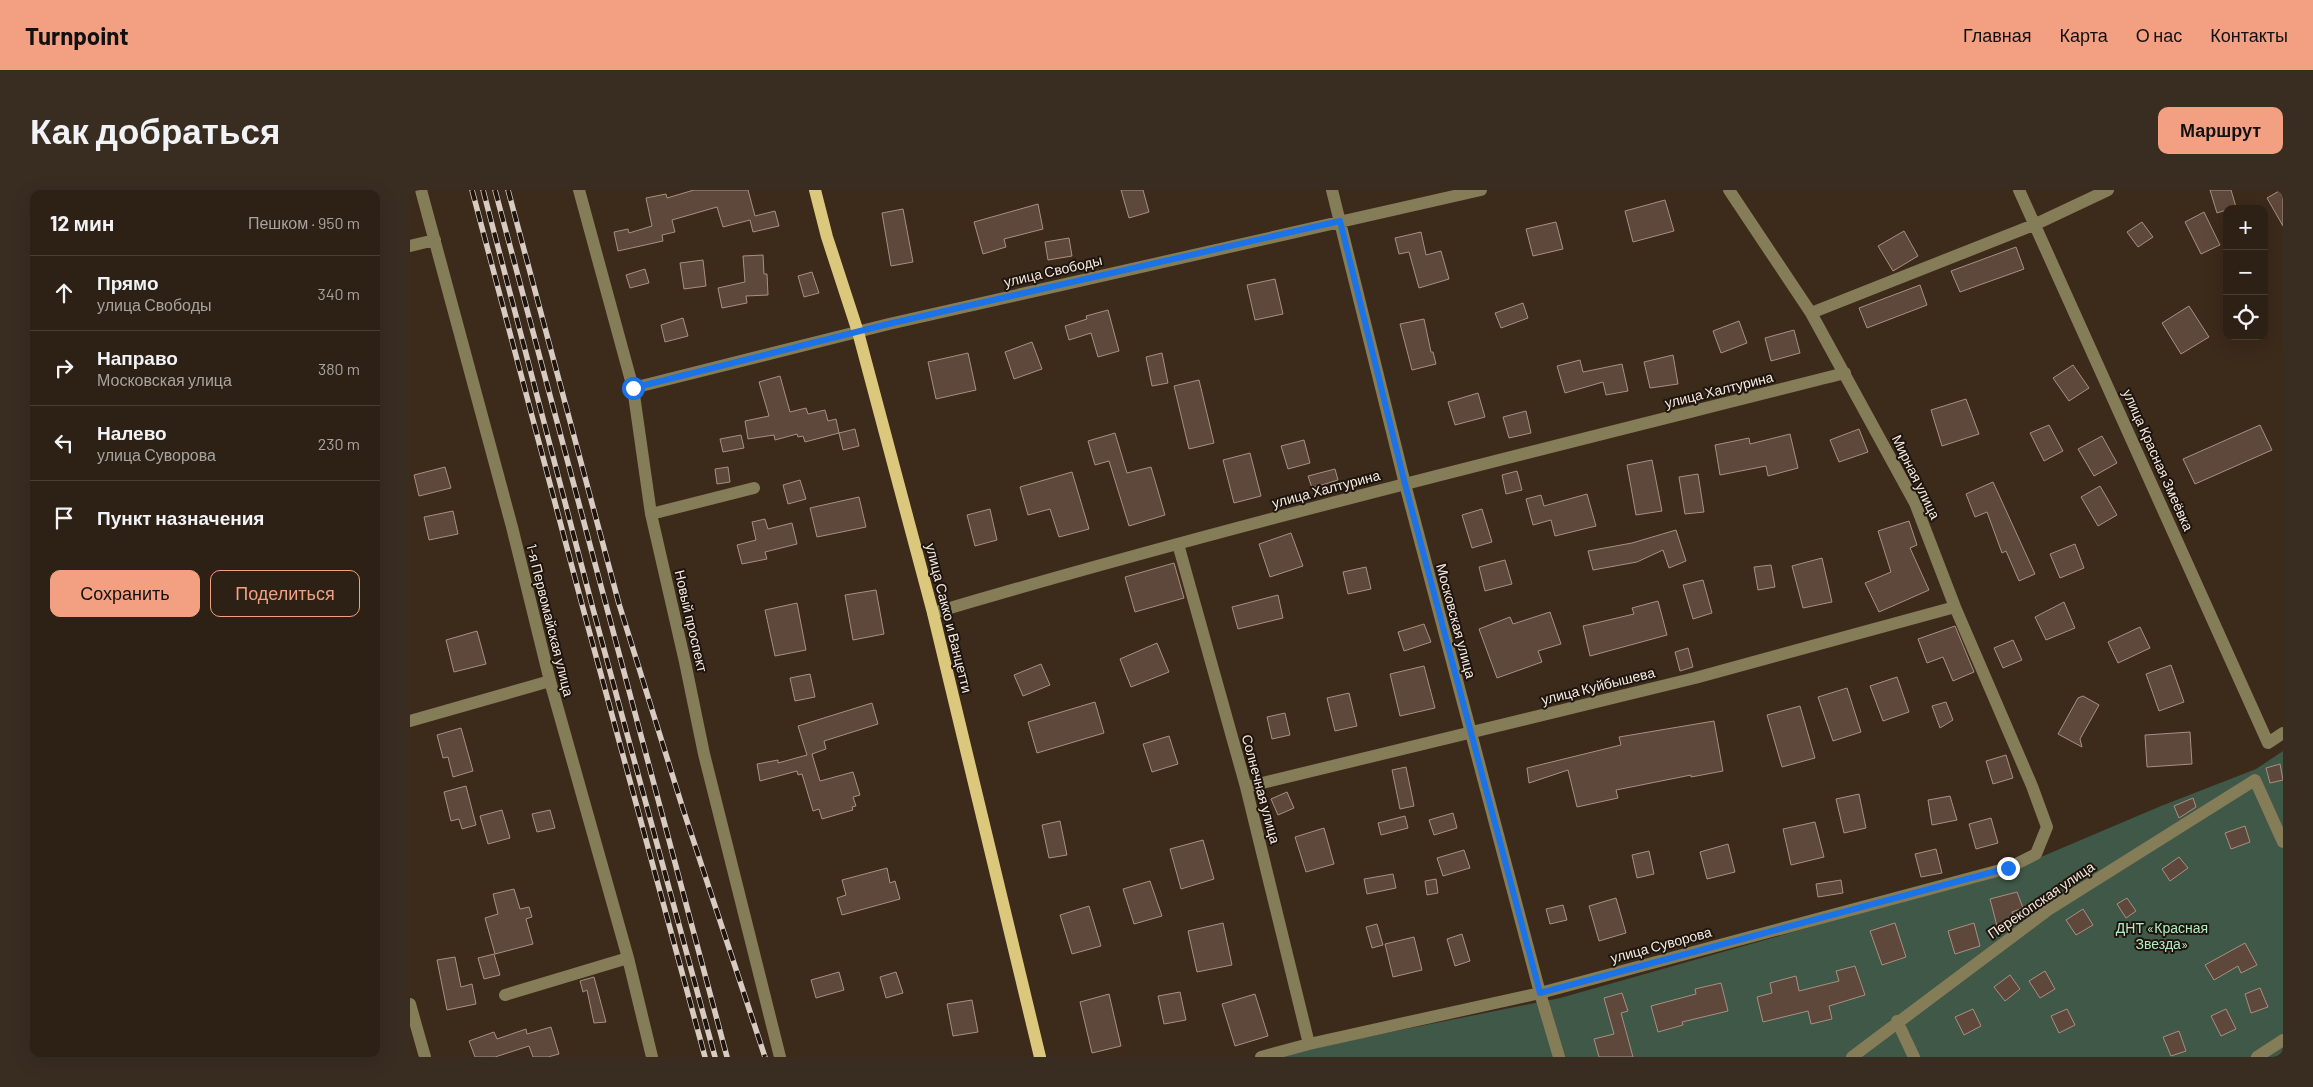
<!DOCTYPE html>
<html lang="ru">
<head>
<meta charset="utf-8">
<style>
  body { margin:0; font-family:Barlow,sans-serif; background:#392d22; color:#f1f3f6 }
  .controls { position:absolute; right:15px; top:15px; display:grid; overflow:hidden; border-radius:10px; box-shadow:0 5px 20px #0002 }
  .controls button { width:45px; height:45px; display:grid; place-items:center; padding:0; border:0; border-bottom:1px solid #483e34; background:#2d2014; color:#f1f3f6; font:25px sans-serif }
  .stop { position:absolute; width:15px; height:15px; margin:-11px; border:4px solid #1a73e8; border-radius:50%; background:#fff }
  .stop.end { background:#1a73e8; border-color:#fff; box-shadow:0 1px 5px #0008 }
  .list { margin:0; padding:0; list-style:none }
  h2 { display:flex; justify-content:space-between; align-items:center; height:65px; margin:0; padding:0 20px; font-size:21px }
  h2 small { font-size:16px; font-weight:400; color:#a7a3a0 }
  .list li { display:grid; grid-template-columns:32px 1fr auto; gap:15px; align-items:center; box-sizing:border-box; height:75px; padding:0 20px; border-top:1px solid #483e34 }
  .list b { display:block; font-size:19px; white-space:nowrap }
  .list p { margin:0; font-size:16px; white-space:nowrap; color:#a7a3a0 }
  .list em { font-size:16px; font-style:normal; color:#a7a3a0 }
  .actions { display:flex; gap:10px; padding:15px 20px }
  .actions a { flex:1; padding:11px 0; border:1px solid #f39f82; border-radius:10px; text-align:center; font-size:18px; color:#f39f82 }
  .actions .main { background:#f39f82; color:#111 }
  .icon { flex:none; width:28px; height:28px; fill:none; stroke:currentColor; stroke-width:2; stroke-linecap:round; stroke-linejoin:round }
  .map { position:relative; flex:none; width:1873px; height:867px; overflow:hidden; border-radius:10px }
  header { display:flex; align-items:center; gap:30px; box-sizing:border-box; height:70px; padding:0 25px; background:#f39f82; color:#111 }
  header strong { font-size:24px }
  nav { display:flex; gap:28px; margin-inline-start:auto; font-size:18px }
  .intro { display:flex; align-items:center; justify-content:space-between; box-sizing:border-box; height:120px; padding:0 30px }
  h1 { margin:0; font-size:35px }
  .button { padding:12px 22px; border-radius:10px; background:#f39f82; color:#111; font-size:18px; font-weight:700 }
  main { display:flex; gap:30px; padding:0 30px }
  aside { flex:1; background:#2d2014; border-radius:10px; box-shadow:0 5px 20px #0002 }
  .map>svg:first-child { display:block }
  .green { fill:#405847 }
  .building { fill:#5e483c; stroke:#a98f82 }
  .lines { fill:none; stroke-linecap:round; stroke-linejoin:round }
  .minor { stroke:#857c58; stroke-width:12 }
  .major { stroke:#dcc87d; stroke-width:12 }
  .rail-casing { stroke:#d8cbc1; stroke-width:5.5 }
  .rail { stroke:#1d150e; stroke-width:4; stroke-dasharray:11; stroke-linecap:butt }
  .route { stroke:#1a73e8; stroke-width:6 }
  .labels { text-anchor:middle; stroke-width:4; stroke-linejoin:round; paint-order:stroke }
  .street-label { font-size:14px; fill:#f6eae0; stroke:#1d150e }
  .park-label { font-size:14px; fill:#b1eec4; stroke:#1d150e }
</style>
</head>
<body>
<header>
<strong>Turnpoint</strong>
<nav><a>Главная</a><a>Карта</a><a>О нас</a><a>Контакты</a></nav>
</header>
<div class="intro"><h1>Как добраться</h1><a class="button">Маршрут</a></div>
<main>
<aside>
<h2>12 мин<small>Пешком · 950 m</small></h2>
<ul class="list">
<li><svg class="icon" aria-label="ahead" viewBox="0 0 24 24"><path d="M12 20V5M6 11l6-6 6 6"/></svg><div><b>Прямо</b><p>улица Свободы</p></div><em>340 m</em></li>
<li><svg class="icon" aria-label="right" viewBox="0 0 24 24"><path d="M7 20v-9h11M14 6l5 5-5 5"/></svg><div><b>Направо</b><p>Московская улица</p></div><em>380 m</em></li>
<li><svg class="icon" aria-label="left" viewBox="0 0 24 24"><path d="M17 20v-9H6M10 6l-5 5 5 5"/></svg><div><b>Налево</b><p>улица Суворова</p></div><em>230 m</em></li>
<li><svg class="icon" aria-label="arrive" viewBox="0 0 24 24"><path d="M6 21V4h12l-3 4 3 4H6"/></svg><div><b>Пункт назначения</b></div></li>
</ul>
<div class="actions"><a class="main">Сохранить</a><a>Поделиться</a></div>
</aside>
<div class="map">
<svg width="1873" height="867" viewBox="0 0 1873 867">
  <rect width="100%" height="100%" fill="#3c2a1b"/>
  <!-- green -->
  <path class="green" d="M1873,561V867H872L901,858L1150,808L1598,681L1751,616L1846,579Z"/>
  <!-- building -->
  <path class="building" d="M284,0H338L345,26L365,21L369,36L343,42L340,30L313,37L307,17L262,30L265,42L252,45L253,51L208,61L204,42L218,39L219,43L242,36L236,8L256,4L257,8Z
    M711,0H733L739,22L719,28Z
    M1800,0H1821L1826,17L1807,23Z
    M1869,1L1873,7V36L1857,8Z
    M1255,10L1264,41L1223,52L1215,21Z
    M628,14L633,39L594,49L596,57L573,64L564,32Z
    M493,19L503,72L481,76L472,23Z
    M1794,22L1810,55L1791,64L1775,32Z
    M1146,32L1153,59L1123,66L1116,39Z
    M1732,32L1743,47L1728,57L1717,42Z
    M1494,41L1508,66L1483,81L1468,56Z
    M1011,42L1016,65L1031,61L1039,89L1009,98L999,62L989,64L985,48Z
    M659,48L662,66L638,70L635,52Z
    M1606,57L1614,79L1550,102L1541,81Z
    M353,65L354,84H357L358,105L336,106L337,113L312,118L308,98L335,92L333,66Z
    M293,70L296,96L274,99L270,73Z
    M235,79L239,93L220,98L216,85Z
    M402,82L409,103L394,107L388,86Z
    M865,89L873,124L845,130L837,95Z
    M1510,95L1517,115L1457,138L1449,118Z
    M1113,113L1118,128L1091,138L1085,123Z
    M1779,116L1799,147L1771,164L1752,133Z
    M698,120L709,161L688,167L681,143L659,150L655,136L677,129L676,126Z
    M273,128L278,146L255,152L251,135Z
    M1014,129L1021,162H1023L1026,174L1002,180L990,134Z
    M1329,131L1337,153L1311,163L1303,141Z
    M1384,140L1390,163L1361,171L1355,148Z
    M622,152L632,179L604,189L595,162Z
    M558,163L566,200L526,209L518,172Z
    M752,163L758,193L742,196L736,167Z
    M1263,165L1268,194L1240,198L1234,172Z
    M1170,170L1173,182L1212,174L1218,201L1196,205L1193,192L1155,203L1147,176Z
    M1663,175L1679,198L1659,211L1643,188Z
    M370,186L380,222L396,218L398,224L415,220L418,231L426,229L429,243L395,252L393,246L388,247L387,244L365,250L364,245L338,249L335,231L359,226L349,192Z
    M789,190L804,253L779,259L764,196Z
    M1068,203L1075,227L1045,235L1038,212Z
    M1556,209L1569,244L1532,256L1521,220Z
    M1116,221L1121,243L1099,248L1093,227Z
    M1639,235L1653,261L1634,271L1620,243Z
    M1850,235L1862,260L1785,294L1773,269Z
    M445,239L449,256L433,260L429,243Z
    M1449,239L1458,262L1429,272L1420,250Z
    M705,243L717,283L741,277L755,325L719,336L699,271L685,275L678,251Z
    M1380,244L1388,278L1358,286L1356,276L1310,285L1305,255L1339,248L1340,254Z
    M331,245L334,258L313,262L310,249Z
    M1692,246L1707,273L1684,286L1668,259Z
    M894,250L900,273L878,279L871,256Z
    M840,263L851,306L824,313L813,270Z
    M1242,270L1252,321L1226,325L1217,275Z
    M35,277L41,298L9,306L4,285Z
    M318,277L320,292L307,294L305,279Z
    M925,279L928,290L902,298L898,286Z
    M1107,281L1112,300L1096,304L1092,285Z
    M662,282L679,339L649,347L640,319L618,325L610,297Z
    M1288,284L1294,322L1275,324L1269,287Z
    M390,290L396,309L378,314L373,295Z
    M1583,292L1625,384L1609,391L1596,361L1592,363L1577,322L1565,327L1556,304Z
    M1690,296L1707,325L1688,336L1671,307Z
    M1177,304L1186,336L1145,346L1141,330L1123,335L1116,309L1131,305L1134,316Z
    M449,307L456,337L407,347L400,318Z
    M580,319L587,350L565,356L557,325Z
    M1072,319L1082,352L1062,358L1052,325Z
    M43,321L48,344L19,350L14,327Z
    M355,329L358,339L382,333L387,354L355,362L357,369L332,374L327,355L346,350L342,332Z
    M1499,331L1507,355L1500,358L1519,400L1469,422L1455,393L1481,382L1468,341Z
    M1266,340L1276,371L1259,378L1253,360L1227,372L1183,380L1178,361L1222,353Z
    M881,343L893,376L860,387L849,354Z
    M1665,354L1674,378L1650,388L1640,364Z
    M1412,368L1422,412L1393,418L1382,376Z
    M1095,370L1102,394L1075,401L1069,377Z
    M764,373L774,408L725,422L715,387Z
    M1361,375L1365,397L1348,400L1344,377Z
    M956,377L961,399L938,404L933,382Z
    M1293,390L1302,423L1283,429L1273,395Z
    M466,400L474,444L443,450L435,405Z
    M868,405L873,428L828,439L822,417Z
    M1248,411L1257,445L1180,466L1173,436L1224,424L1222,418Z
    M1654,412L1665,438L1636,450L1625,427Z
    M387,413L396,460L365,466L355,420Z
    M1140,422L1151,454L1128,461L1132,472L1087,488L1069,439L1100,427L1103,434Z
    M1014,434L1021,452L994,461L988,442Z
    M1545,436L1564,482L1543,491L1533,467L1517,473L1508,449Z
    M1730,437L1740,458L1708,473L1698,452Z
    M67,441L76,474L44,482L36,450Z
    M1603,450L1612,470L1593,478L1584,458Z
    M747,453L759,482L721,497L710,469Z
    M1278,458L1283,477L1270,481L1265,462Z
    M631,474L640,495L613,506L604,485Z
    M1761,475L1774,512L1749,521L1736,484Z
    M1014,476L1025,518L990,526L980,484Z
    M400,484L405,507L385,511L380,488Z
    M1487,487L1499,522L1473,531L1460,496Z
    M1437,498L1451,542L1423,551L1408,507Z
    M939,503L947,536L925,541L917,508Z
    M1673,506L1689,515L1670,549L1672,557L1648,544L1668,508Z
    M685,512L694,543L627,563L618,532Z
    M1536,512L1543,530L1530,538L1522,516Z
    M462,513L468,534L414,551L416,559L402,564L410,591L443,582L450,605L443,607L446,616L442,617L443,620L412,629L409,619L403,621L392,584L388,585L387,581L350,591L347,574L368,570V573L397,565L388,536Z
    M1390,516L1405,568L1372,577L1357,525Z
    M875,523L880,545L862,549L857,527Z
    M1304,531L1313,581L1281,587V585L1206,600L1208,608L1167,617L1158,580L1119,593L1117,578L1211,555L1209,547Z
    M51,538L63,581L43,587L38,567L33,568L27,545Z
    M1780,542L1782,574L1737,577L1735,545Z
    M759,546L768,574L742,582L733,554Z
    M1596,565L1603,588L1583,594L1576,571Z
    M1870,574L1873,590L1860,593L1856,578Z
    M996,577L1004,616L990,619L982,580Z
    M56,596L66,635L52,639L49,629L41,631L34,602Z
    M877,602L884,618L868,625L861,609Z
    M1449,604L1456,638L1434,643L1426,609Z
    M1540,606L1547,630L1522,635L1518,610Z
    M1783,608L1786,617L1769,628L1764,616Z
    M92,620L100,648L78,654L70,626Z
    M140,620L145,638L127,642L122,624Z
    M1043,623L1047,638L1024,645L1019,630Z
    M995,626L998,638L971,645L968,633Z
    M1581,628L1588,653L1566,659L1559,634Z
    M650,631L657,665L639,668L632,635Z
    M1405,632L1414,667L1381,675L1373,639Z
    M1835,636L1840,652L1821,659L1815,643Z
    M914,638L924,674L896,682L885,647Z
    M793,650L804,689L771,699L760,659Z
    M1318,654L1325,682L1297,689L1290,662Z
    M1526,659L1532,683L1511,687L1505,664Z
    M1054,660L1060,678L1033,686L1027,668Z
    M1239,661L1244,684L1227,688L1222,665Z
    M1769,667L1778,678L1760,691L1752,679Z
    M477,678L480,693L485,691L490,709L432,725L427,708L436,705L432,690Z
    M983,684L986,698L957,704L954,689Z
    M1026,689L1028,703L1017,705L1015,691Z
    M1431,690L1433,703L1408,707L1406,694Z
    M740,691L752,726L724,734L713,699Z
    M104,699L110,719L119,717L122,727L116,729L123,754L85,764L75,728L88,724L83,704Z
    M1607,702L1613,718L1602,722L1607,733L1593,743L1587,736L1580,709Z
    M1206,708L1216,743L1189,751L1179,716Z
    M1717,708L1726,721L1716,728L1707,714Z
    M1153,715L1157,730L1140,734L1136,719Z
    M679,716L691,756L662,764L650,725Z
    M1673,719L1683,735L1666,745L1656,730Z
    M813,733L822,775L787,782L778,741Z
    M1485,733L1496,767L1472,775L1460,741Z
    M1564,733L1570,756L1545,764L1538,741Z
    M967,734L973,755L962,758L956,737Z
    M1052,744L1060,771L1045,776L1037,749Z
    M1004,747L1012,780L983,787L975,754Z
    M1835,753L1847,775L1831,783L1828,776L1804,790L1795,775Z
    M84,764L90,785L74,789L68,768Z
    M45,767L51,797L62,794L66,814L37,820L27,770Z
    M1445,776L1455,805L1419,816L1422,829L1401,834L1398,821L1353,832L1347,807L1362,803L1360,793L1386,786L1389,801L1429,791L1426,781Z
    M1635,781L1645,799L1630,808L1619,791Z
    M429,782L434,800L406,808L401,790Z
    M486,782L493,803L476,808L470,787Z
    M1600,785L1610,799L1595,811L1584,797Z
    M184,787L196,832L184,833L177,800L173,802L170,791Z
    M1311,793L1318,821L1272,832L1273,835L1248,842L1241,816L1286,804L1285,799Z
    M1850,798L1858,817L1841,823L1835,804Z
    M770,802L776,830L754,834L748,806Z
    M1212,803L1218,821L1211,823L1223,867H1189L1184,849L1204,844L1194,808Z
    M699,804L711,856L682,863L670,812Z
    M845,804L858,846L825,856L812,814Z
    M562,810L568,842L543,846L537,814Z
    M1563,819L1571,836L1554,845L1545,827Z
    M1657,819L1665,835L1649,843L1641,826Z
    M1816,819L1826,839L1811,846L1801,826Z
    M141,837L149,864L138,867H123L119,856L85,867H65L59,851L84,842L87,849L116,839L117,844Z
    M1769,841L1776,861L1761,866L1753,847Z"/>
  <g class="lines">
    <!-- minor -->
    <path class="minor" d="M11,0L102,337L140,491L218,768L242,867
      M169,0L223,198L241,324L275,472L294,564L370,867
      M922,0L995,294L1130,803L1149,867
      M1609,0L1858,553L1873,543
      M0,56L25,50
      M1401,123L1626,34L1698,0
      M223,198L479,134L1071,0
      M241,324L344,298
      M768,354L836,597L899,854
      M523,423C824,334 1130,260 1435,183
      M0,531L140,491
      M836,597L1285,488L1545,417
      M95,805L218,768
      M0,814L15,867
      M1487,831L1504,867
      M851,867L899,854L1130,803L1598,678L1626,664L1637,637L1622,596L1545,417L1505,313L1401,123L1319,0
      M1442,867L1638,720L1845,590L1873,652
      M1847,867L1873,850"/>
    <!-- major -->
    <path class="major" d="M405,0L417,47L448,142L523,423L630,867"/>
    <!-- rail casing -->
    <g class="rail-casing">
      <path id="rail" d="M62,0L174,422L295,867
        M73,0L183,419L305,867
        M85,0L317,867
        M98,0L209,414L273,619L355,867"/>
    </g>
    <!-- rail -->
    <use href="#rail" class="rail"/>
  </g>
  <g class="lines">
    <!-- route -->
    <path class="route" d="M223,198L478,134L930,31L995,294L1130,803L1598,678"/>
  </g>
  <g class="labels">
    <!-- street labels -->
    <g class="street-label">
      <text transform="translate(643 81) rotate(-13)" y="5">улица Свободы</text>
      <text transform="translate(1309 200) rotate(-14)" y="5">улица Халтурина</text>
      <text transform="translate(1748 270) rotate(66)" y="5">улица Красная Змеёвка</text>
      <text transform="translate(1506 287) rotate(64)" y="5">Мирная улица</text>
      <text transform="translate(916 299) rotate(-15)" y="5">улица Халтурина</text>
      <text transform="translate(539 428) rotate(76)" y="5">улица Сакко и Ванцетти</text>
      <text transform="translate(140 430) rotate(76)" y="5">1-я Первомайская улица</text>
      <text transform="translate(281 431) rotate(77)" y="5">Новый проспект</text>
      <text transform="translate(1046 431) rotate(75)" y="5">Московская улица</text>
      <text transform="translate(1188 496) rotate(-14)" y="5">улица Куйбышева</text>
      <text transform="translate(851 599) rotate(75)" y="5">Солнечная улица</text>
      <text transform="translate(1631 710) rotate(-34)" y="5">Перекопская улица</text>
      <text transform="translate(1251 755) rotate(-15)" y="5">улица Суворова</text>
    </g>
    <!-- park labels -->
    <g class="park-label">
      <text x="1752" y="743">ДНТ «Красная<tspan x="1752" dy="16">Звезда»</tspan></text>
    </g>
  </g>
</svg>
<div class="controls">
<button>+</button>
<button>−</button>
<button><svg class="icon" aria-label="locate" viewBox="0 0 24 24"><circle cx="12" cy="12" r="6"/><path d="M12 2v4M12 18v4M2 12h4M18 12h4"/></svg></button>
</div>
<div class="stop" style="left:223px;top:198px"></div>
<div class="stop end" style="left:1598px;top:678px"></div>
</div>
</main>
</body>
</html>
